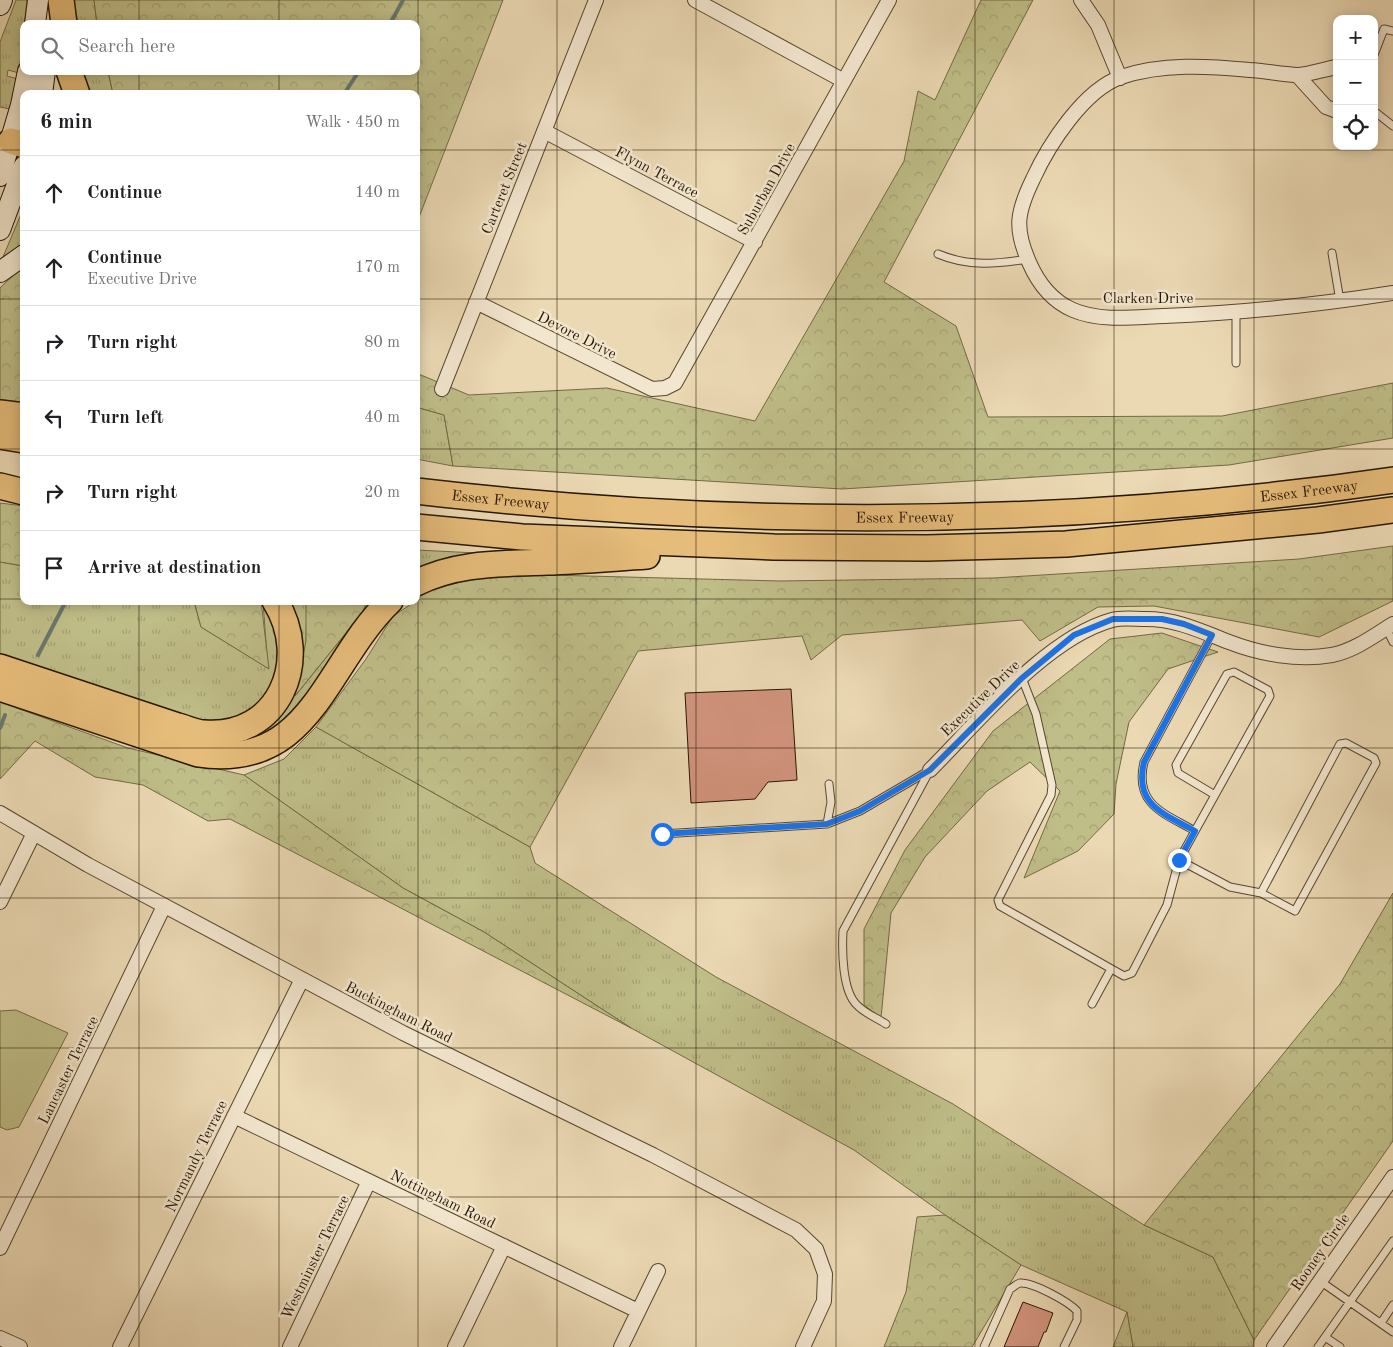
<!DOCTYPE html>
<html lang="en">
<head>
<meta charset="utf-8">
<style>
  body { margin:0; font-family:"Old Standard TT",serif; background:#f2f2f2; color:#202124 }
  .controls { position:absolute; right:15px; top:15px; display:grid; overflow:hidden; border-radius:10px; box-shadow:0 2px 12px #0003 }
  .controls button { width:45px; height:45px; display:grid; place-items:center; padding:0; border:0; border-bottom:1px solid #e0e0e0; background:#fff; color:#202124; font:25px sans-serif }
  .stop { position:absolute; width:15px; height:15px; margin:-11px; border:4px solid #1a73e8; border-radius:50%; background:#fff }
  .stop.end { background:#1a73e8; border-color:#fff; box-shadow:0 1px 5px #0008 }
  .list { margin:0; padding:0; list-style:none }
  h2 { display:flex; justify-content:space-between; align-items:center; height:65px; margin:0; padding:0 20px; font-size:21px }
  h2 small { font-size:16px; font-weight:400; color:#757577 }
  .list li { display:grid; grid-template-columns:32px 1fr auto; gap:15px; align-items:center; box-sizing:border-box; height:75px; padding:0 20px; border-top:1px solid #e0e0e0 }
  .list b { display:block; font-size:19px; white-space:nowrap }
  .list p { margin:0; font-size:16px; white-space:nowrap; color:#757577 }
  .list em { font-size:16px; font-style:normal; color:#757577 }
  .icon { flex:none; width:28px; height:28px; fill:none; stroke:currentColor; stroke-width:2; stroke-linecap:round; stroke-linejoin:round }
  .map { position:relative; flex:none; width:1393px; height:1347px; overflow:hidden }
  .search { position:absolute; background:#fff; box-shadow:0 2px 12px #0003; left:20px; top:20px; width:400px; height:55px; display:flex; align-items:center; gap:12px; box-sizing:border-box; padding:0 18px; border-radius:10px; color:#757577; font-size:19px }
  .panel { position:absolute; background:#fff; box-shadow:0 2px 12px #0003; left:20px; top:90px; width:400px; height:515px; border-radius:10px }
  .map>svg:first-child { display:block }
  .grass { fill:url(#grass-tufts); stroke:#736a44 }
  .forest { fill:url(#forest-crowns); stroke:#736a44 }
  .pitch { fill:#bfbd88; stroke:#736a44 }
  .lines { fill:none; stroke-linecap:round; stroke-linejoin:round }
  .stream { stroke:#6b786b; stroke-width:4 }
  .building { fill:#d2937d; stroke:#271600 }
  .service-casing { stroke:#58472d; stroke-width:9 }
  .minor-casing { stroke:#58472d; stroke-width:16 }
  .secondary-casing { stroke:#271600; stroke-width:22 }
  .motorway-casing { stroke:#271600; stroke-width:28 }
  .service { stroke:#f2e6ce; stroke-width:7 }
  .minor { stroke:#f2e6ce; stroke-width:14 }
  .secondary { stroke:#f2e6ce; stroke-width:20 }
  .motorway { stroke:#e6bc7a; stroke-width:25 }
  .route { stroke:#1a73e8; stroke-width:6 }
  .grid { fill:none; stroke:#271600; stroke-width:1; stroke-opacity:0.55 }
  .labels { text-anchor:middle; stroke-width:5; stroke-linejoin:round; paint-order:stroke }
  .street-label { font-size:15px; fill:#271600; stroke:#f2e6ce }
</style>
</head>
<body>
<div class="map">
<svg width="1393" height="1347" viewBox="0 0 1393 1347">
  <defs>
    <pattern id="grass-tufts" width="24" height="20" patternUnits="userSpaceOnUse" patternTransform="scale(1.25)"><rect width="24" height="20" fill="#bfbd88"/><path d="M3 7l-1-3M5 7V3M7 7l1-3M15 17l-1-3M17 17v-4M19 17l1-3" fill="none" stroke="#a4a274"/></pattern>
    <pattern id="forest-crowns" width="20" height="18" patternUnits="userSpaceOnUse" patternTransform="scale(1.25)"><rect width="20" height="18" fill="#bfbd88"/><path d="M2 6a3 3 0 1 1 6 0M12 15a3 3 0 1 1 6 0" fill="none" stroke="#a4a274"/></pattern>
  </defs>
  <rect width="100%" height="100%" fill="#ebd9b4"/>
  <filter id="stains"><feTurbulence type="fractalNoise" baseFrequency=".004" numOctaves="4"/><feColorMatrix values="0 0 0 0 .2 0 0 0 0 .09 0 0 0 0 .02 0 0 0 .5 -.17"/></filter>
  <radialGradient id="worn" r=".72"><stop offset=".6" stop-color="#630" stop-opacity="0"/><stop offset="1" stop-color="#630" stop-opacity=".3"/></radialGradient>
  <!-- grass -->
  <path class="grass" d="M16,0H27L19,73L8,70L7,76L18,79L10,109L0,107V42Z
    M71,0H94L97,24H72Z
    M78,71H108L113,94H85Z
    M24,207V246L3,257Z
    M416,407L444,415L453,466L416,459Z
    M416,550L477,553L416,574Z
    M0,562L24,566V601H194L201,627L268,668L263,603L283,632L282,670L267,698L246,713L223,723L188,720L0,658Z
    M283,601H306L307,604L306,641L296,695L362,613L367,601H377L289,718L263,738L250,730L283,704Z
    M316,727L530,847L535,863L716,977L953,1104L1144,1225L1213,1257L1254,1340L1253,1347H1133L1127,1312L1021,1265L945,1215L854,1150L631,1028L484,932L403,888L244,775L284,759Z"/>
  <!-- forest -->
  <path class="forest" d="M94,0H503L416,225V94H113L108,71H416V24H97Z
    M981,0H1033L884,282L956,326L988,417L1222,416L1393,383V438L1229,465L842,489L453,466L444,415L416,407V373L469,395L607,388L755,421L904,161L918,91L935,100Z
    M24,265V406L0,404V288Z
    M0,503L24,506V566L0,562Z
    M1393,546V601L1319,637L1154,606L1098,607L1040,641L1022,620L842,635L811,660L802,636L638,651L530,847L316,727L366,659L393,616L416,601L427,591L479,577L549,575L780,581L994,578L1299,559Z
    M194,601H261L269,669L201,627Z
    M306,601H367L362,613L295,696L306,641Z
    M1162,633L1218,652L1168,669L1129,722L1116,784L1114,814L1078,851L1024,878L1060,791L1030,762L987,791L925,857L891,913L881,1018L864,1005V929L905,850L993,731L1110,639Z
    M0,702L128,748L244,775L403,888L484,932L631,1028L230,819L208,821L143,785L95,777L35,741L0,779Z
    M1393,893V1141L1254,1340L1213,1257L1144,1225L1340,984Z
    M945,1215L1021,1265L972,1347H884L906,1292L917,1217Z
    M1127,1312L1133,1347H1113Z"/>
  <!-- pitch -->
  <path class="pitch" d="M16,1010L68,1033L19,1127L7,1130L0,1127V1011Z"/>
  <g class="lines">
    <!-- stream -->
    <path class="stream" d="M390,24L403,0
      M344,94L359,71
      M38,655L66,601
      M0,728L5,715"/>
  </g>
  <!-- building -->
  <path class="building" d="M791,689L797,780L768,782L755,799L691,803L685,693Z
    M1023,1302L1053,1313L1046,1332H1044L1038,1347H1004Z"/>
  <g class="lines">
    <!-- service casing -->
    <g class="service-casing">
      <path id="service" d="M1374,55L1384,29L1393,31
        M1374,111L1393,126
        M1332,253L1340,301
        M938,254C969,267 996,264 1028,259
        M1236,363V313
        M1386,628L1393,642
        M1022,678L1036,714L1052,785L1051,795L998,900L1000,906L1124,976L1132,973L1167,905L1179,860L1195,831C1164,813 1134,805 1144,762L1212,635
        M827,824L831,802L829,784
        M1195,831L1270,696L1268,690L1234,672L1227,674L1176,765L1178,773L1215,795
        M662,834L827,824L860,811L930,770
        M1179,860L1230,887L1261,893L1295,911L1376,763L1374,758L1346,743L1340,744L1261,893
        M1092,1004L1111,969
        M886,1024C877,1018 864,1013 857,1005C842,991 842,950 843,931L930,770
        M1320,1281L1393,1332
        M1381,1323L1393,1305
        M1325,1337L1340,1347
        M984,1347L1010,1289C1014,1287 1016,1284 1020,1283C1033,1282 1069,1302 1077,1311V1320L1064,1347
        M1318,1347L1393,1241"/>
    </g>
    <!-- minor casing -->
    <g class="minor-casing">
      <path id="minor" d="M695,0L844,81
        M1081,0L1098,25L1120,78
        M1337,67C1324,69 1309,75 1296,75C1281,74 1265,71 1250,70C1208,66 1162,63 1121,77C1084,90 1049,144 1033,179C1017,212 1014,228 1029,262C1038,283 1052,301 1073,310C1101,322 1135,317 1164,316C1241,313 1317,305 1393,293
        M1297,75L1326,107L1337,111
        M544,131L755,242
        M476,302L652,389L665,388L675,383L889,0
        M442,389L596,0
        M930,770C978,722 1046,638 1112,620C1122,617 1135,619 1146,619C1176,619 1201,631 1229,642C1260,654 1298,661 1332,655C1354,651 1375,635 1393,624
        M0,813L88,865L403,1033L653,1155L796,1230L816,1249L825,1274L824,1301L803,1347
        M0,902L34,833
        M234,1116L638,1311
        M0,1248L164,906
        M0,1338L20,1347
        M120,1347L302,979
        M290,1347L369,1181
        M455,1347L504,1246
        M621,1347L658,1271
        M1274,1347L1393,1177"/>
    </g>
    <!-- secondary casing -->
    <g class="secondary-casing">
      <path id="secondary" d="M0,5L2,0
        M35,24L38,0
        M42,94L45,71
        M0,176L21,105L28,71
        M0,230L24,166
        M0,272L24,255"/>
    </g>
    <!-- motorway casing -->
    <g class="motorway-casing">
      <g id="motorway">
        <path d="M61,0L64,24"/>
        <path d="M69,71L77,94"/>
        <path d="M11,141L24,145"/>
        <path d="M0,413L24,416"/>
        <path d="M0,436L24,440"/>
        <path d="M0,486L24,492"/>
        <path id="s1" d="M416,491C741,529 1069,527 1393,480"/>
        <path d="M416,527L522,537L774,547L927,548L1066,544L1318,520L1393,510"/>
        <path d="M416,583C458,562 502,564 547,562C580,561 614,558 647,556"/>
        <path d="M0,667L178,726C186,728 196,733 204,733C279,739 312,660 275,601"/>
        <path d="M0,688L198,754C312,771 324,665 390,601"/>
      </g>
    </g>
    <!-- service -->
    <use href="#service" class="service"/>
    <!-- minor -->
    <use href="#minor" class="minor"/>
    <!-- secondary -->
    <use href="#secondary" class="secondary"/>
    <!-- motorway -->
    <use href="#motorway" class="motorway"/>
  </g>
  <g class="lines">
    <!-- route -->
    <path class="route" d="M662,834L827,824L860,811L930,770L1022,678L1074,635L1113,619H1162L1184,624L1212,635L1144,762C1134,805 1163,813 1195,831L1179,860"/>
  </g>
  <!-- grid -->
  <path class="grid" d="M139,0V24M279,0V24M418,0V1347M557,0V1347M696,0V1347M836,0V1347M975,0V1347M1114,0V1347M1254,0V1347M139,71V94M279,71V94M0,150H24M416,150H1393M0,299H24M416,299H1393M0,449H24M416,449H1393M0,599H24M416,599H1393M139,601V1347M279,601V1347M0,748H1393M0,898H1393M0,1048H1393M0,1197H1393"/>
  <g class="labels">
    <!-- street labels -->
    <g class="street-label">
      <text transform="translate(657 172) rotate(28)" y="5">Flynn Terrace</text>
      <text transform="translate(504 188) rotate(-68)" y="5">Carteret Street</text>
      <text transform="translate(766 189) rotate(-61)" y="5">Suburban Drive</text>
      <text x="1148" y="303">Clarken Drive</text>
      <text transform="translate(577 335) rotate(27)" y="5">Devore Drive</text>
      <text dy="5" stroke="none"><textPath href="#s1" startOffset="895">Essex Freeway</textPath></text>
      <text dy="5" stroke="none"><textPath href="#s1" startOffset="85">Essex Freeway</textPath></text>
      <text dy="5" stroke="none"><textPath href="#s1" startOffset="490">Essex Freeway</textPath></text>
      <text transform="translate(980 698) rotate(-44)" y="5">Executive Drive</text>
      <text transform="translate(399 1012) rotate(27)" y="5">Buckingham Road</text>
      <text transform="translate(68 1070) rotate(-64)" y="5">Lancaster Terrace</text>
      <text transform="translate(196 1156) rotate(-64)" y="5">Normandy Terrace</text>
      <text transform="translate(443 1199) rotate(26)" y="5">Nottingham Road</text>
      <text transform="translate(1320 1252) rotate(-55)" y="5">Rooney Circle</text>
      <text transform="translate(315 1257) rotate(-64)" y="5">Westminster Terrace</text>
    </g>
  </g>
  <rect width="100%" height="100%" filter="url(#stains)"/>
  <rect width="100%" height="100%" fill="url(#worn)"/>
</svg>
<div class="controls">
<button>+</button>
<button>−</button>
<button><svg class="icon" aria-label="locate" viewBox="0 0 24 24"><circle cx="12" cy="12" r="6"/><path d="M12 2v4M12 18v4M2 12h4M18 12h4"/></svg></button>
</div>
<div class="stop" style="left:662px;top:834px"></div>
<div class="stop end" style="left:1179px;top:860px"></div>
<div class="search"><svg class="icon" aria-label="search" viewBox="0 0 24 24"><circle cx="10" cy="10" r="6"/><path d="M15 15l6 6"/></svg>Search here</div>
<section class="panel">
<h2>6 min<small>Walk · 450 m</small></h2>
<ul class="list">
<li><svg class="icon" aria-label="ahead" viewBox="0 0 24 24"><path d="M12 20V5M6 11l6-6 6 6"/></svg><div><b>Continue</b></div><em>140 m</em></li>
<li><svg class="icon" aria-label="ahead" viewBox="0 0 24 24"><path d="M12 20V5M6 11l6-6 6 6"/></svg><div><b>Continue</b><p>Executive Drive</p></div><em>170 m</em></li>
<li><svg class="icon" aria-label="right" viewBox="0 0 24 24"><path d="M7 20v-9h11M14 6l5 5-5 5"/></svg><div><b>Turn right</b></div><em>80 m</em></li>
<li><svg class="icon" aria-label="left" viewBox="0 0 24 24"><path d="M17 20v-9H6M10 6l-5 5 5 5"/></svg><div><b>Turn left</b></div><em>40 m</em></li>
<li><svg class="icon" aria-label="right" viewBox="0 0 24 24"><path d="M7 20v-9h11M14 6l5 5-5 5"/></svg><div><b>Turn right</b></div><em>20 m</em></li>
<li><svg class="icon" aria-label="arrive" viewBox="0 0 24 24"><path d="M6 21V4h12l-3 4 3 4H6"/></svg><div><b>Arrive at destination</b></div></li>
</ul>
</section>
</div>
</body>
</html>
